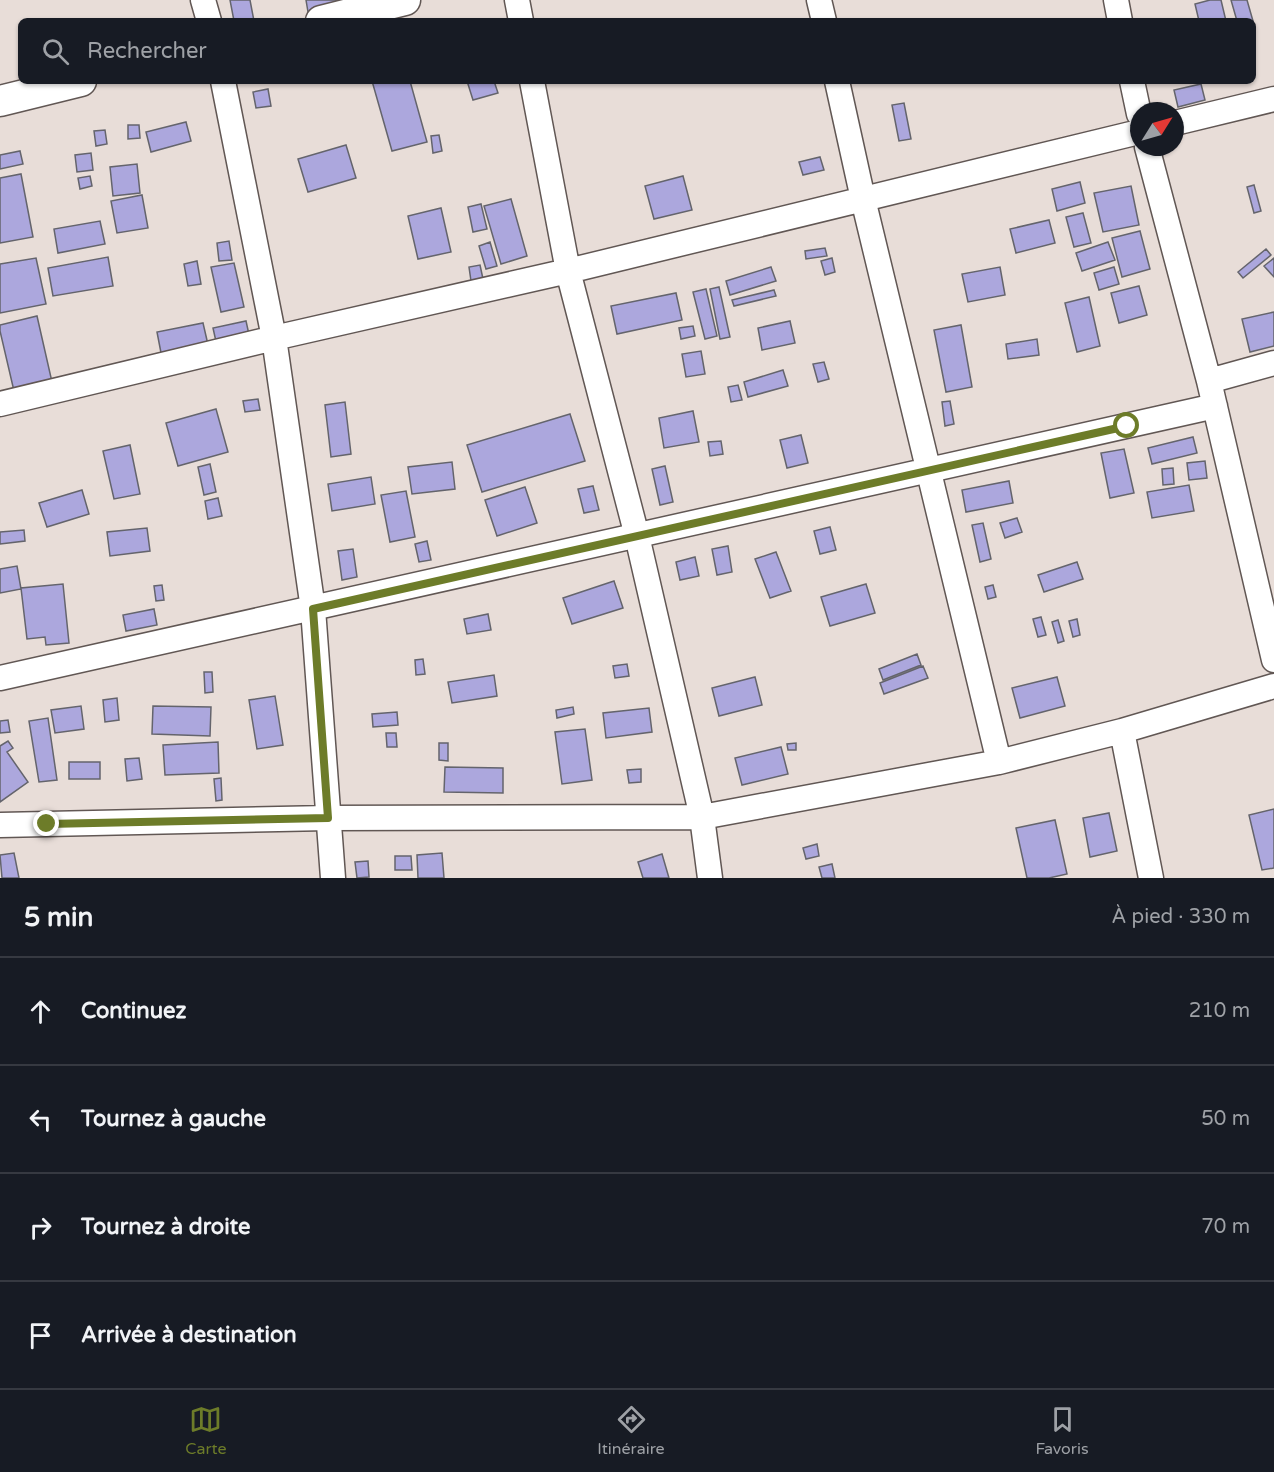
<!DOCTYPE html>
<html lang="fr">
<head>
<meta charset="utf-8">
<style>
  body { margin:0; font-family:"Varela Round",sans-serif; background:#242831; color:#f1f3f6 }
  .compass { position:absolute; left:1130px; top:102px; width:54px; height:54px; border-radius:50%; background:#171b24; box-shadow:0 2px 4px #0004; rotate:53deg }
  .stop { position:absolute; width:18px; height:18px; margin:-14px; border:4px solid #6d7c29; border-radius:50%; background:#fff }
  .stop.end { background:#6d7c29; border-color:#fff; box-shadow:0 2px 6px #0008 }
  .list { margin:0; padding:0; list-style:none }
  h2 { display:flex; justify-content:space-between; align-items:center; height:78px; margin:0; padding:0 24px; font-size:26px }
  h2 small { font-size:20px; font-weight:400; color:#9ea1a6 }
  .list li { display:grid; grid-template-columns:39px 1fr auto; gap:18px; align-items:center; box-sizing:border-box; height:108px; padding:0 24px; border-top:2px solid #363941 }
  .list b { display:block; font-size:22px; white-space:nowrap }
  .list em { font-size:20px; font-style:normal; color:#9ea1a6 }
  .icon { flex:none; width:33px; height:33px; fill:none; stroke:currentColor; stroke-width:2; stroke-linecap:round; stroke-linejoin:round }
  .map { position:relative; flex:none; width:1274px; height:878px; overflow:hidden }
  .search { position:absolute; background:#171b24; box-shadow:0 2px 4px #0004; left:18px; right:18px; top:18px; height:66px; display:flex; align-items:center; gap:15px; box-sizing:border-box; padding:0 21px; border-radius:9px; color:#9ea1a6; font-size:22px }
  .sheet { height:510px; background:#171b24 }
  nav { display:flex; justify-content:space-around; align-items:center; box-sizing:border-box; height:84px; border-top:2px solid #363941; background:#171b24; font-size:16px; color:#9ea1a6 }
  nav a { display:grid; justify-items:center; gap:3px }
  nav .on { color:#6d7c29 }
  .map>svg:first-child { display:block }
  .building { fill:#aca7dd; stroke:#64646c; stroke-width:1.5 }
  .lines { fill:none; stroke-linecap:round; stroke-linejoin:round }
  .minor-casing { stroke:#615754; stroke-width:27 }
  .tertiary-casing { stroke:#615754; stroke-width:33 }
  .minor { stroke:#fff; stroke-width:24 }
  .tertiary { stroke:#fff; stroke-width:30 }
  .route { stroke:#6d7c29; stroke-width:8 }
</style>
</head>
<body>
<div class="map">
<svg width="1274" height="878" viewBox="0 0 1274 878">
  <rect width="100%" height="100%" fill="#e8ddd8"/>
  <!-- building -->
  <path class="building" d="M230,0H250L254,21H234Z
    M306,0H336L337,7L308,12Z
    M1210,0H1221L1226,21H1199L1195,4Z
    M1231,0H1247L1253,21H1237Z
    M372,81H410L427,142L392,151Z
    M467,81H494L498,93L473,100Z
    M1201,84L1205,100L1178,107L1174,90Z
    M268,89L271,106L256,108L253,92Z
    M904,103L911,139L899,141L892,105Z
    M186,122L191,141L151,152L146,132Z
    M128,125H139L140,138L128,139Z
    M105,130L107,144L96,146L94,131Z
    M439,135L442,151L433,153L431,136Z
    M346,145L356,178L308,192L298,159Z
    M20,151L23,164L0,169V155Z
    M91,153L93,170L77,172L75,155Z
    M820,157L824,170L803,175L799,162Z
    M137,164L140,193L113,196L110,167Z
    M21,174L33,237L0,243V178Z
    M90,176L92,186L80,189L78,178Z
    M683,176L692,210L654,219L645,186Z
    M1080,182L1085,203L1057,211L1052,189Z
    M1254,185L1261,211L1254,213L1247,187Z
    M1131,186L1139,225L1103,232L1094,193Z
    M142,195L148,228L117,233L111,201Z
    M511,199L527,256L501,264L484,206Z
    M481,204L487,229L473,232L468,207Z
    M441,208L451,252L418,259L408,216Z
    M1083,213L1091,243L1074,247L1066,217Z
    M1049,220L1055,243L1016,253L1010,229Z
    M100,221L105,244L58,253L54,229Z
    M1140,231L1150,269L1122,277L1112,238Z
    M229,241L232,260L219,261L217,243Z
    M490,242L497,266L486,269L479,246Z
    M1108,242L1115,260L1082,271L1076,253Z
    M825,248L827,256L806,259L805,251Z
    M1266,249L1271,255L1243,278L1238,272Z
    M108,257L113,286L53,296L48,268Z
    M36,258L46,304L0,313V264Z
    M832,258L835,272L825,275L821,261Z
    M1274,258V277L1264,266Z
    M197,261L201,284L188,286L184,264Z
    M234,263L244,307L221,312L211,267Z
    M480,265L483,279L471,281L469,267Z
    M771,267L776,281L730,295L726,281Z
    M1000,267L1005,295L968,302L962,274Z
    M1114,267L1119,284L1099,290L1094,273Z
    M1139,286L1147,315L1119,323L1111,293Z
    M719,287L730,337L720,339L710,289Z
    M706,289L717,336L705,339L693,292Z
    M774,290L776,296L734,306L732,300Z
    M676,293L682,320L617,334L611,306Z
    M1089,297L1100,346L1077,352L1065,303Z
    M1274,312V346L1250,352L1242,319Z
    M37,316L52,382L14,391L0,331V325Z
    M246,321L250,339L217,346L213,328Z
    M790,321L795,343L762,350L758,328Z
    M203,323L209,349L162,358L157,332Z
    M961,325L972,387L946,392L934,330Z
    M693,326L695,336L681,339L679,328Z
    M1037,339L1039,355L1008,359L1006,344Z
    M701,351L705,374L686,377L682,354Z
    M824,362L829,379L818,382L813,364Z
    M783,370L788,386L748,397L744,382Z
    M738,385L742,400L731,402L728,387Z
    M258,399L260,410L245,412L243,401Z
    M950,401L954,424L945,426L942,402Z
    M345,402L351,454L331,457L325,405Z
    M216,409L228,452L178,466L166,423Z
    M693,411L699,442L664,448L659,418Z
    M570,414L585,461L482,492L467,445Z
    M801,435L808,463L787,468L780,440Z
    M1193,437L1197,453L1152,464L1148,448Z
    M721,441L723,454L710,456L708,442Z
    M130,445L140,494L114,499L103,451Z
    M1124,449L1134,493L1110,498L1101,453Z
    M1205,461L1207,478L1189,480L1187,463Z
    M452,462L455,489L412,494L408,467Z
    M210,464L216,492L204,495L198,467Z
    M665,466L673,502L660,505L652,469Z
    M1173,468L1174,484L1163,485L1162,469Z
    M371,477L375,504L332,511L328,484Z
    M1009,481L1013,503L966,512L962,490Z
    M1189,485L1194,511L1152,518L1147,492Z
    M593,486L599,510L584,513L578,489Z
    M525,487L537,523L497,536L485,500Z
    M82,490L89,514L47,527L39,503Z
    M406,491L415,537L390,542L381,495Z
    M218,498L222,516L208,519L205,501Z
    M1017,518L1022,532L1005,538L1000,523Z
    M983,523L991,559L980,562L972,525Z
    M830,527L836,550L820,554L814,531Z
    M147,528L150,551L110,556L107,532Z
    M24,530L25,541L0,544V532Z
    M427,541L431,560L419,562L415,544Z
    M728,546L732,572L717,575L712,549Z
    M353,549L357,577L342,580L338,551Z
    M776,552L791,591L770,598L755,559Z
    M695,557L699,576L680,580L676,562Z
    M1077,562L1083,579L1044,592L1038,575Z
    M17,566L21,589L0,593V569Z
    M614,581L623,608L572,624L563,598Z
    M63,584L69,643L46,645L45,637L27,639L21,588Z
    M866,584L875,613L830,626L821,597Z
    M162,585L164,600L156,601L154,586Z
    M993,585L996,597L988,599L985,587Z
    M154,609L157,625L126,631L123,615Z
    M488,614L491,630L467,634L464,619Z
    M1041,617L1046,635L1038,637L1033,619Z
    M1077,619L1080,635L1073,637L1069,621Z
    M1058,620L1064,641L1058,643L1052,622Z
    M917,654L921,665L883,680L879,669Z
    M423,659L425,674L416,675L415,660Z
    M627,664L629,676L615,678L613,666Z
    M923,666L928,678L884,694L880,683Z
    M204,672H212L213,692L205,693Z
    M494,675L497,696L452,703L448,682Z
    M755,677L762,705L719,716L712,688Z
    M1057,677L1065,706L1020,718L1012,688Z
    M275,696L283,745L257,749L249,700Z
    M117,698L119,720L105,722L103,700Z
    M81,706L84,729L55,733L51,710Z
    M153,706L211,707L210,736L152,734Z
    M573,707L574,714L557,718L556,710Z
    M649,708L652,732L606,738L603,713Z
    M397,712L398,725L373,727L372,714Z
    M48,718L57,780L39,782L29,721Z
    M8,720L10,732L0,733V721Z
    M585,729L592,780L562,784L555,732Z
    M386,733H396L397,747H387Z
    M8,741L13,748L7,752L28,782L0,802V746Z
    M218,742L219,773L165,775L163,745Z
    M439,743H448V761L439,760Z
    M796,743V750H788L787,744Z
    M781,747L788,774L742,785L735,758Z
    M139,758L142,779L127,781L125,759Z
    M69,762H100V779H69Z
    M445,767L503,768V793L444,792Z
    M641,769V782L629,783L627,770Z
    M221,778L222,800L216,801L214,779Z
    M1274,809V868L1262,870L1249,815Z
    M1109,813L1117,851L1090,857L1083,818Z
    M1055,820L1067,874L1049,878H1027L1016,828Z
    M817,844L819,856L806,859L803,848Z
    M14,853L19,878H2L0,855Z
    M442,853L444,878H418L417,855Z
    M662,854L669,878H643L638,862Z
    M395,856H411L412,870H395Z
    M368,861L369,877L357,878L355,862Z
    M832,864L835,878H822L819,867Z"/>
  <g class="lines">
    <!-- minor casing -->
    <g class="minor-casing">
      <path id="minor" d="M203,0L209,21
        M517,0L521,21
        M819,0L824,21
        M1116,0L1120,21
        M223,81L274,338L313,609L333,878
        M532,81L568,271L637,536L702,817L710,878
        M837,81L863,199L999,762
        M1132,81L1139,114
        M1175,123L1274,99
        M1147,147L1209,381L1274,660
        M1209,381L1274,363
        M0,404L274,338L568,271L1139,132
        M0,678L1215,406
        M1122,731L1151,878
        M0,825L328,818L702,817L999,762L1122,731L1274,686"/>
    </g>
    <!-- tertiary casing -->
    <g class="tertiary-casing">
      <path id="tertiary" d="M321,21L405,0
        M0,101L81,81"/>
    </g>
    <!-- minor -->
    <use href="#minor" class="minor"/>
    <!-- tertiary -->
    <use href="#tertiary" class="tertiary"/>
  </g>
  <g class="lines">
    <!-- route -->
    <path class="route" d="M47,824L328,818L313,609L1127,426"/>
  </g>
</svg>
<svg class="compass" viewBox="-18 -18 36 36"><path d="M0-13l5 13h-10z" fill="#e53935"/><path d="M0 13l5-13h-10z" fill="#9ea1a6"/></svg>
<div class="stop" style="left:1127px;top:426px"></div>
<div class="stop end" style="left:47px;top:824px"></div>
<div class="search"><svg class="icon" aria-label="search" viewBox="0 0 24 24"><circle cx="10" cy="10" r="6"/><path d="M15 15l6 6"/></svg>Rechercher</div>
</div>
<section class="sheet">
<h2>5 min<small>À pied · 330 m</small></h2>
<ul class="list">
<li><svg class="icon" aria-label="ahead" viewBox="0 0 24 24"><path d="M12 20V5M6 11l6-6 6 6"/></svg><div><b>Continuez</b></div><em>210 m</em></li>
<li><svg class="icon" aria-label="left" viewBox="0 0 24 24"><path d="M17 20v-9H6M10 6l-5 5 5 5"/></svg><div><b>Tournez à gauche</b></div><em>50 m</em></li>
<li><svg class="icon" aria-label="right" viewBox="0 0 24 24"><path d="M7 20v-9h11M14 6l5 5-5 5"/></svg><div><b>Tournez à droite</b></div><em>70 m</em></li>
<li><svg class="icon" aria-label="arrive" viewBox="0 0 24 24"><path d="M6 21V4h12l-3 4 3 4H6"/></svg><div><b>Arrivée à destination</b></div></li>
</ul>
</section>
<nav>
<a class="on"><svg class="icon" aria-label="map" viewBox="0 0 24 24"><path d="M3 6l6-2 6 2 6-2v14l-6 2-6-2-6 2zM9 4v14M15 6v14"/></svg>Carte</a>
<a><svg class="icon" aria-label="directions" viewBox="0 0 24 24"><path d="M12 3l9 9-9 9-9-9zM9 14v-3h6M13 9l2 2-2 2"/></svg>Itinéraire</a>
<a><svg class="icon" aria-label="saved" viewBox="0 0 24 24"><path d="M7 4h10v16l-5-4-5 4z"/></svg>Favoris</a>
</nav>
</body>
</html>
